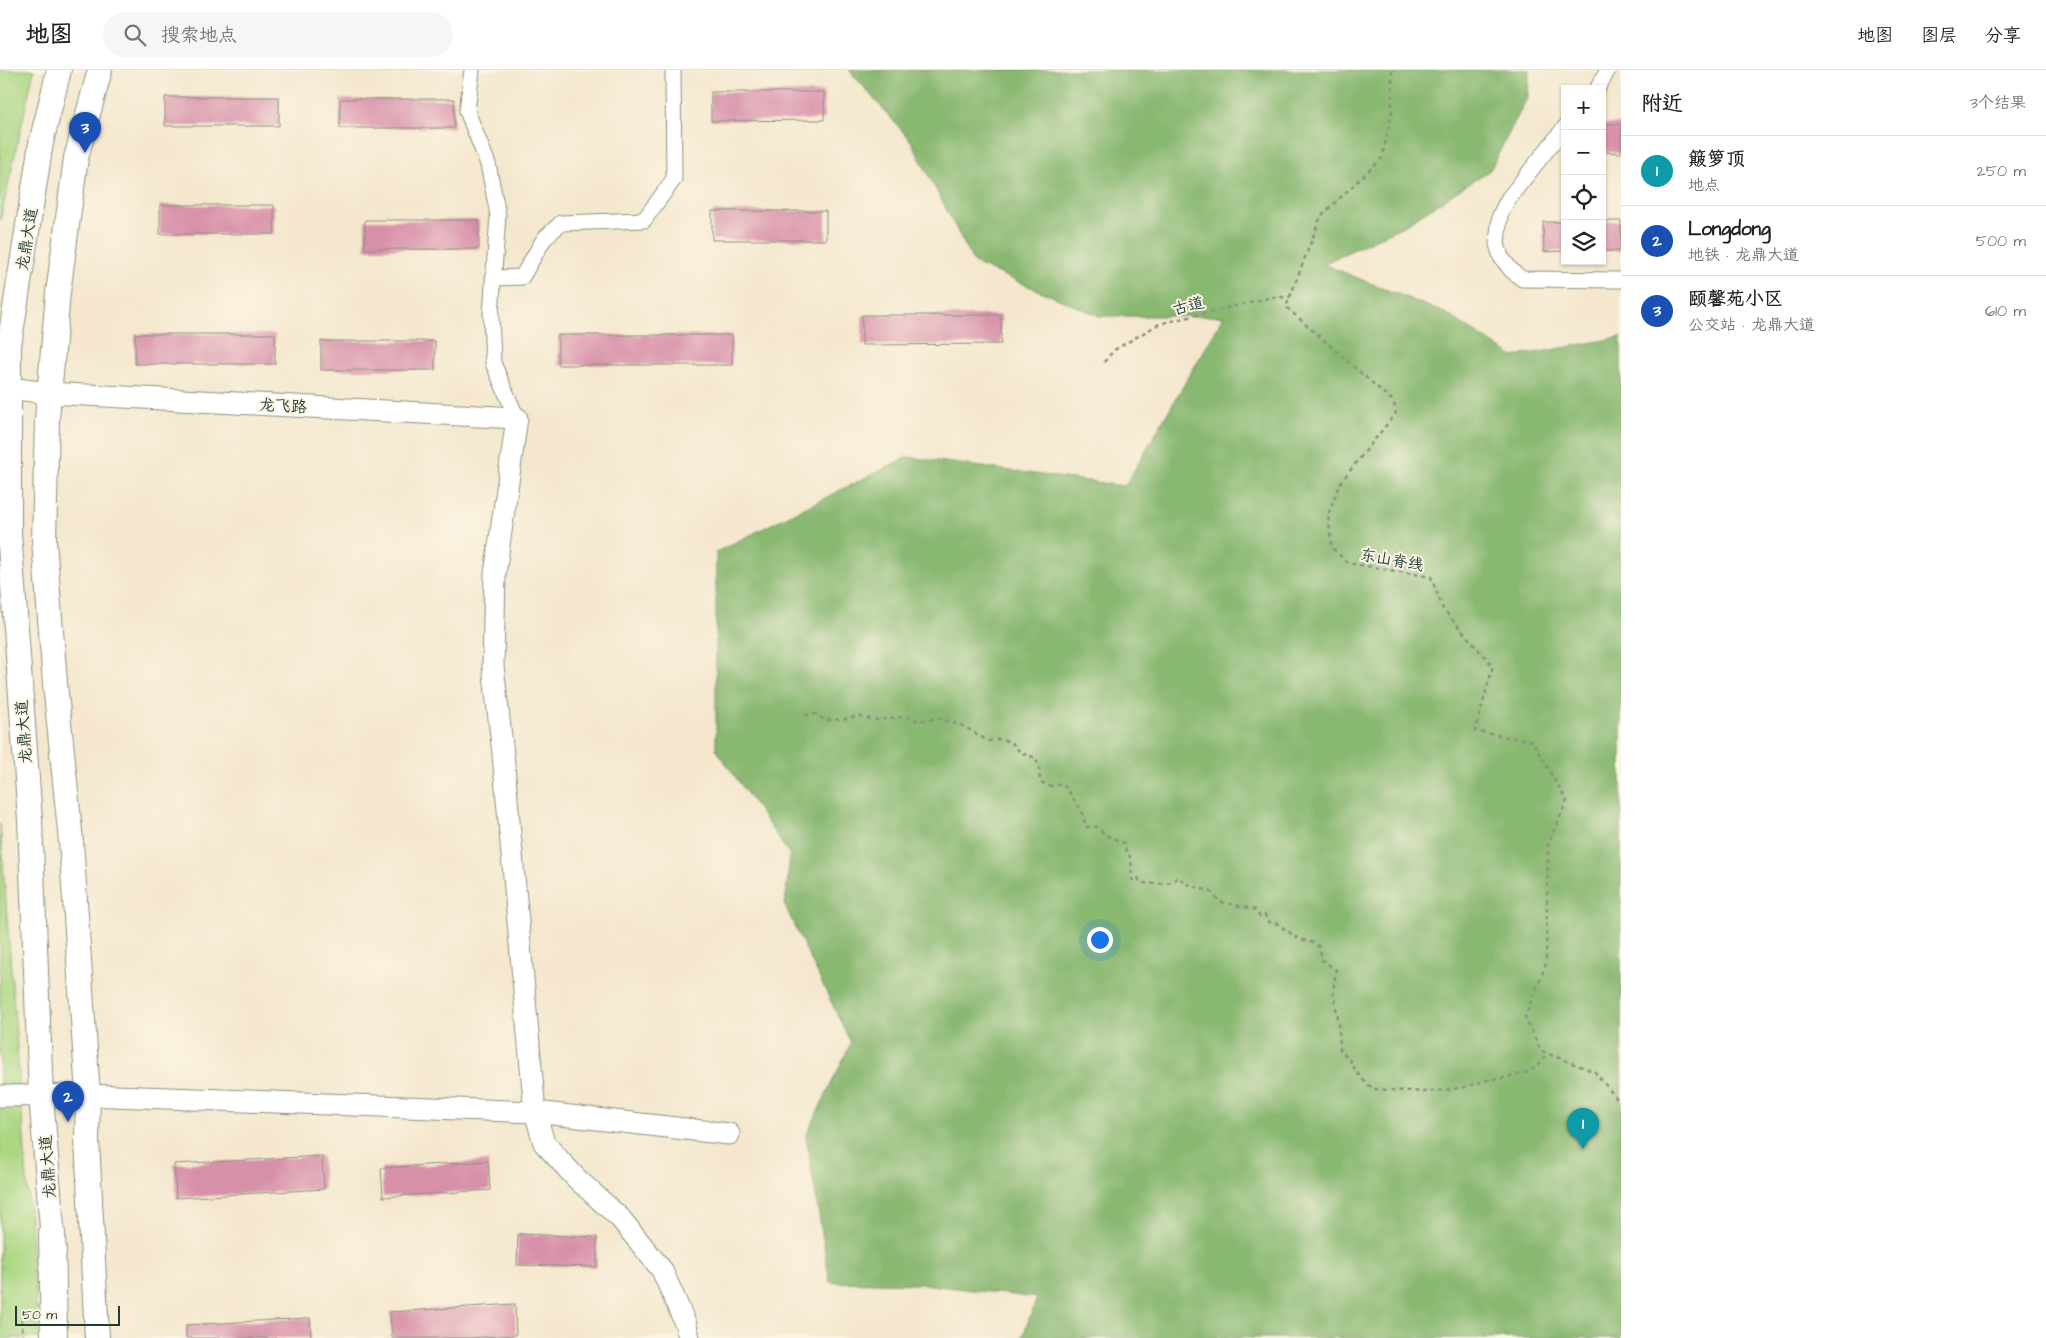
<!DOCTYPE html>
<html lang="zh">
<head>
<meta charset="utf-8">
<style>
  body { margin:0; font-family:"Architects Daughter","LXGW WenKai TC",sans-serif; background:#f6f6f6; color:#222 }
  .controls { position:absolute; right:15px; top:15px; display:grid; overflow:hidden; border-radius:0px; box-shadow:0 1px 4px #0004 }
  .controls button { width:45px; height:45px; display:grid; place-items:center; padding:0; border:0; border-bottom:1px solid #e0e0e0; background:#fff; color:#222; font:25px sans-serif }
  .scale { position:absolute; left:15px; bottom:12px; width:105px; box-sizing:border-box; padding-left:5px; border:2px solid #1f3d34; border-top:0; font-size:14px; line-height:18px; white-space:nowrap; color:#1f3d34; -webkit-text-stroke:4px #fcf5e5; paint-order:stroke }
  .you { position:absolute; left:1099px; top:869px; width:18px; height:18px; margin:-12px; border:4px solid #fff; border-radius:50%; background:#1a73e8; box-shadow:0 0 0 8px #1a73e833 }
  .badge { display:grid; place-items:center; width:32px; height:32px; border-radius:50%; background:#1f6fb2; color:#fff; font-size:16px; font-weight:700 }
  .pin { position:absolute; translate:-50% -41px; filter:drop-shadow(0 1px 2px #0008) }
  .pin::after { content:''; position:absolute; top:26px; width:18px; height:15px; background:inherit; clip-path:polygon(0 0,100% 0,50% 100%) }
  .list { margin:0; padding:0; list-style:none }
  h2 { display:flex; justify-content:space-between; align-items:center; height:65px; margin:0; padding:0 20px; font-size:21px }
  h2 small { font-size:16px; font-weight:400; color:#767676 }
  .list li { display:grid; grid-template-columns:32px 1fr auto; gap:15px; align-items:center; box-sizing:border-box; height:70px; padding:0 20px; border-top:1px solid #e0e0e0 }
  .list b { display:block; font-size:19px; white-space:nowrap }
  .list p { margin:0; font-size:16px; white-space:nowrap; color:#767676 }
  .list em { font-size:16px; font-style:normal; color:#767676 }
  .icon { flex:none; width:28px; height:28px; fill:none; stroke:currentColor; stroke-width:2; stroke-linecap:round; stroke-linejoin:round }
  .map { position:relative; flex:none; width:1621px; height:1268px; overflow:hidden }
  header { display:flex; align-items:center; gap:30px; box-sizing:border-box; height:70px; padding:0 25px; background:#fff; border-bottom:1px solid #e0e0e0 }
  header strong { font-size:24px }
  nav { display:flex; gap:28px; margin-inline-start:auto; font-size:18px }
  .search { width:350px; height:45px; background:#f6f6f6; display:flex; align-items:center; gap:12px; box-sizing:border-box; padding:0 18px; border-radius:28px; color:#767676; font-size:19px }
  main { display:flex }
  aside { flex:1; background:#fff }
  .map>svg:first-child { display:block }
  .green { fill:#acd783; stroke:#668a5c }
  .forest { fill:#89b871; stroke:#547a52 }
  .building { fill:#d890a9 }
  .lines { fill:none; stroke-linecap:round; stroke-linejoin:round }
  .street-casing { stroke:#8a9280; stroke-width:17 }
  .secondary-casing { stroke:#8a9280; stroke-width:23 }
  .primary-casing { stroke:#8a9280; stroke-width:26 }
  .highway-casing { stroke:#8a9280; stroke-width:28 }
  .path { stroke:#8a9280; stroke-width:2.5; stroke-dasharray:4 4; stroke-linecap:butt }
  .street { stroke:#fff; stroke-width:15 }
  .secondary { stroke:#fff; stroke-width:21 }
  .primary { stroke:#fff; stroke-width:24 }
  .highway { stroke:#fff; stroke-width:26 }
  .labels { text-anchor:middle; stroke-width:4; stroke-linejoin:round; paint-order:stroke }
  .street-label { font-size:16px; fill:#1f3d34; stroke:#fcf5e5 }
</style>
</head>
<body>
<header>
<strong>地图</strong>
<div class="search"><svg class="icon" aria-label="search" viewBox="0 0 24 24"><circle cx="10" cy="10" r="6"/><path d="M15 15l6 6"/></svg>搜索地点</div>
<nav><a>地图</a><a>图层</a><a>分享</a></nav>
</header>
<main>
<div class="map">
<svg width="1621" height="1268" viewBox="0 0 1621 1268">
  <rect width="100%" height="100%" fill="#fcf5e5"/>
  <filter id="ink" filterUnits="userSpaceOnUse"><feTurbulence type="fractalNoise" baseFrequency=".02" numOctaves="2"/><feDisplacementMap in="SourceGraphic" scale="10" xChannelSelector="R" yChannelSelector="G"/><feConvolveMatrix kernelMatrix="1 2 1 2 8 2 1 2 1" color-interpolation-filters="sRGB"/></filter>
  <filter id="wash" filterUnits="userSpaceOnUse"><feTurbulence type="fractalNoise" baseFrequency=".0096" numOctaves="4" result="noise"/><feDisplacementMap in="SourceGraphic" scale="20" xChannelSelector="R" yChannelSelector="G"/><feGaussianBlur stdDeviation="1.12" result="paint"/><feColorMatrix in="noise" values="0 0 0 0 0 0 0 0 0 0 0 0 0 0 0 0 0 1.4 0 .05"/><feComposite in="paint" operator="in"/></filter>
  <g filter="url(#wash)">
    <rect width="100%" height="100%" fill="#f4e7cd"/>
    <!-- green -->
    <path class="green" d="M0,0H34L0,151Z
      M0,754L39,1268H0Z"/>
    <!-- forest -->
    <path class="forest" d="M849,0H1529L1528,26L1490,100L1403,156L1323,194L1447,244L1513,287L1621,267V1268H1022L1037,1228L923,1214L830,1212L806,1066L851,973L785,836L790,785L716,679V482L907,387L1125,416L1224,246H1099L974,193L911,71Z"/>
    <g id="blocks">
      <!-- building -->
      <path class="building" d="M711,22H824V50L711,51Z
        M165,27H279V56H165Z
        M340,29H454V58H340Z
        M1602,54H1621V83L1602,82Z
        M160,135H274V164H160Z
        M712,141H826V170H712Z
        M365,150H479V179H365Z
        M1602,151H1621V181H1602Z
        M1543,152H1565V181L1544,182Z
        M862,245H1001V274L862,275Z
        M135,264H275V294H135Z
        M558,265H732V295H558Z
        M321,271H435V300H321Z
        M322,1086L324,1119L176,1128L174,1094Z
        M488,1091L490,1120L383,1127L381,1098Z
        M518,1164L597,1167V1197L517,1195Z
        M515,1234L516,1265L470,1268H392L390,1242Z
        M310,1248L311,1268H186V1255Z"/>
    </g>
  </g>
  <g filter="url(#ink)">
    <use href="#blocks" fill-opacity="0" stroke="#8a9280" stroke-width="1"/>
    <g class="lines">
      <!-- street casing -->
      <g class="street-casing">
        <path id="street" d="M472,0L467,41L488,94L498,145L491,244L493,293L517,348
          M1597,19L1608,0
          M1565,57L1508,129L1500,145L1497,174L1501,187L1511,200L1522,209L1621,210
          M493,208L522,207L544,169L561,153L644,150L674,109L673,0"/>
      </g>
      <!-- secondary casing -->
      <g class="secondary-casing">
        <path id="secondary" d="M0,317L49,323L517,348L495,504L493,596L503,684L535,1042L729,1064
          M0,1026L88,1025L535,1042L544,1073L576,1108L620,1148L662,1200L686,1255L689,1268"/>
      </g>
      <!-- primary casing -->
      <g class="primary-casing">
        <path id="primary" d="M54,1182L41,1026L30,750L9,462V276L41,73L59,0
          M97,1268L87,1070L88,1025L71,771L55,613L44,471L47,349L58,223L76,88L100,0"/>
      </g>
      <!-- highway casing -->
      <g class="highway-casing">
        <path id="highway" d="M52,1163L54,1268"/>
      </g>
      <!-- path -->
      <path class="path" d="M1392,0V41L1382,88L1321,146L1286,237L1394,332L1396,343L1340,413L1328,445L1332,478L1348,493L1431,507L1443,539L1493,596L1475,661L1532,671L1567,731L1548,774L1546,894L1525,947L1541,981L1595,1002L1621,1034
        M1104,292L1114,280L1159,254L1273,227H1290
        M805,645L815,644L825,650L847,649L858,646L875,650L907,647L919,651L939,648L963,656L988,671L1001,669L1012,673L1021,683L1036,688L1039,696L1040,712L1051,716L1063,714L1082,741L1086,757H1097L1104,764L1124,773L1127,784L1131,788L1132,810L1138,808L1141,813C1155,813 1168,817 1178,807L1187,814L1211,822L1220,832L1254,839L1260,847L1265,845L1268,852L1276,853L1299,869L1315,873L1320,878L1321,889L1336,900L1333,921L1339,954L1340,981L1349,989L1357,1003L1366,1013L1374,1019L1426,1022L1461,1018L1491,1009H1500L1528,1002L1538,996L1547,983
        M21,1241L23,1268"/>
      <!-- street -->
      <use href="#street" class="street"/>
      <!-- secondary -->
      <use href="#secondary" class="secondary"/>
      <!-- primary -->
      <use href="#primary" class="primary"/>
      <!-- highway -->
      <use href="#highway" class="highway"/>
    </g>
  </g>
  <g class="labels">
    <!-- street labels -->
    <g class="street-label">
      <text transform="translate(26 169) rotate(-81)" y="6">龙鼎大道</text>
      <text transform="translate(1188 235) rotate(-14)" y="6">古道</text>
      <text transform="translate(283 335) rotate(3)" y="6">龙飞路</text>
      <text transform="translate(1392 489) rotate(10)" y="6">东山脊线</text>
      <text transform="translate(23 662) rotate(-94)" y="6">龙鼎大道</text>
      <text transform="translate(47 1097) rotate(-94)" y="6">龙鼎大道</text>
    </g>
  </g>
</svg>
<div class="controls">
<button>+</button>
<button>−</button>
<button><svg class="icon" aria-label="locate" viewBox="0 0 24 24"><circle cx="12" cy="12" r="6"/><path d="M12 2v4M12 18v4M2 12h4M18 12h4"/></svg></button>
<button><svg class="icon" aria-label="layers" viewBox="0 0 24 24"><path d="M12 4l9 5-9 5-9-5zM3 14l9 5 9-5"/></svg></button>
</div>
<div class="scale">50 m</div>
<div class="you"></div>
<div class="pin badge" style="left:1583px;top:1079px;background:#0f9aa8">1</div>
<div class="pin badge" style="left:68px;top:1052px;background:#1a4fb4">2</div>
<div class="pin badge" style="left:85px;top:83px;background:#1a4fb4">3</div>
</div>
<aside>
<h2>附近<small>3个结果</small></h2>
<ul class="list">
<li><span class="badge" style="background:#0f9aa8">1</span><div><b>簸箩顶</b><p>地点</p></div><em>250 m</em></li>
<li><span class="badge" style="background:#1a4fb4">2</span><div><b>Longdong</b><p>地铁 · 龙鼎大道</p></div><em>500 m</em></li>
<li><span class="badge" style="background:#1a4fb4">3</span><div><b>颐馨苑小区</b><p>公交站 · 龙鼎大道</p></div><em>610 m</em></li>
</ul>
</aside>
</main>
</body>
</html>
